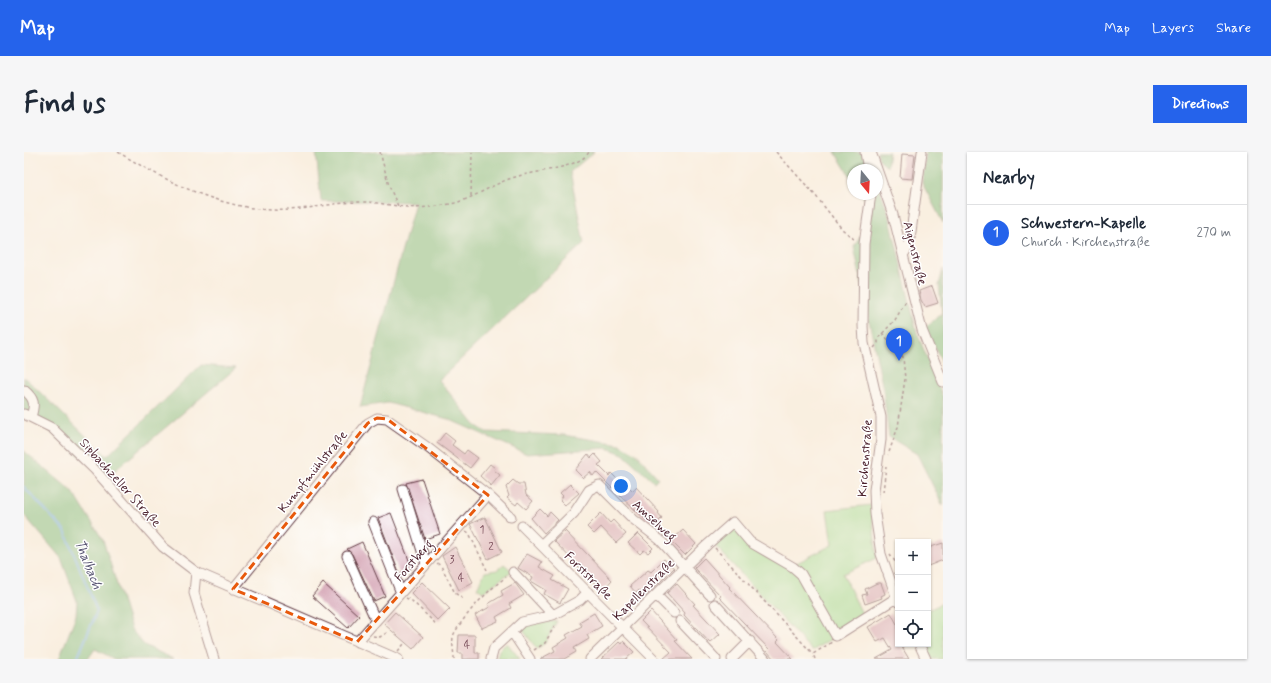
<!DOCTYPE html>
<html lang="en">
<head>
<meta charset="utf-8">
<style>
  body { margin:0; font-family:Mynerve,sans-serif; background:#f6f6f7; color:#1f2937 }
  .controls { position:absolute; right:12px; bottom:12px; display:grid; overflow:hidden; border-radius:0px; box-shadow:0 1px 3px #0004 }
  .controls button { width:36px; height:36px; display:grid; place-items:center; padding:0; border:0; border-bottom:1px solid #e0e1e3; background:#fff; color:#1f2937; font:20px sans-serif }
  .compass { position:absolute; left:823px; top:12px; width:36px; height:36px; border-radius:50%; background:#fff; box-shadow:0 1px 3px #0004; rotate:162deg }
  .you { position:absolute; left:597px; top:334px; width:14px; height:14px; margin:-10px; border:3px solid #fff; border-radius:50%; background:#1a73e8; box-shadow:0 0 0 6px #1a73e833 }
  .badge { display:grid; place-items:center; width:26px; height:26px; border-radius:50%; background:#2563eb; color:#fff; font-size:13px; font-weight:700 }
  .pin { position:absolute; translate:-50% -33px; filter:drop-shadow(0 1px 2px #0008) }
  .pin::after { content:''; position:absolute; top:21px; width:14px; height:12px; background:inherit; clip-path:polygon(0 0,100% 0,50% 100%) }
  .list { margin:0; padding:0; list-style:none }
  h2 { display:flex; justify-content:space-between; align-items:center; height:52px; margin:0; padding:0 16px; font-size:17px }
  h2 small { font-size:13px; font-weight:400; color:#747a83 }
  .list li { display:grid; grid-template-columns:26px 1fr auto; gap:12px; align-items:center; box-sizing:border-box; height:56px; padding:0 16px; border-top:1px solid #e0e1e3 }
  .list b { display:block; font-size:15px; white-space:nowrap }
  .list p { margin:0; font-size:13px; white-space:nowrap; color:#747a83 }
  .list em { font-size:13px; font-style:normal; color:#747a83 }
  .icon { flex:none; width:22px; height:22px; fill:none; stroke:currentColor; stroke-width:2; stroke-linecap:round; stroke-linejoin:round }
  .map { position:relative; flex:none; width:919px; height:507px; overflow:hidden; border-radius:0px }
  header { display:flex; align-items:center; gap:24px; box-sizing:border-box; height:56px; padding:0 20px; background:#2563eb; color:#fff }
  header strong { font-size:19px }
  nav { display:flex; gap:22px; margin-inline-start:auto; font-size:14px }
  .intro { display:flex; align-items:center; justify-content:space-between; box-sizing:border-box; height:96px; padding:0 24px }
  h1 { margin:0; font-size:28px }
  .button { padding:10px 18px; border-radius:0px; background:#2563eb; color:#fff; font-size:14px; font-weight:700 }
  main { display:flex; gap:24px; padding:0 24px }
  aside { flex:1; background:#fff; border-radius:0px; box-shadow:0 1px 3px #0004 }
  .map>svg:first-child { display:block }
  .green { fill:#9edc91; stroke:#747e5e }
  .forest { fill:#7ebc7b; stroke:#646e53 }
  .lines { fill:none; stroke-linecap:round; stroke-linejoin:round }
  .stream { stroke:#77b0e7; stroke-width:2 }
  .building { fill:#d19dae }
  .minor-casing { stroke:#643e46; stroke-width:11 }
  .path { stroke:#643e46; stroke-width:1.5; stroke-dasharray:3 3; stroke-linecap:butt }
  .minor { stroke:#fff; stroke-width:9 }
  .marked { fill:none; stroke:#e8590c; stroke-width:3; stroke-dasharray:8 5; stroke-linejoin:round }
  .labels { text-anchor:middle; stroke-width:3; stroke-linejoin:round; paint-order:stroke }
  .number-label { font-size:11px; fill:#6c3e4c }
  .street-label { font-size:13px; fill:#4a1f2b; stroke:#fff }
  .water-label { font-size:14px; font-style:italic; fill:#5c5976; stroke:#fff }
</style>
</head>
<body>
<header>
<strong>Map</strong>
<nav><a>Map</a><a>Layers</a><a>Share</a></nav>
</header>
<div class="intro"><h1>Find us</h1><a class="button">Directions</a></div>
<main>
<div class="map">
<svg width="919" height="507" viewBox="0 0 919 507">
  <rect width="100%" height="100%" fill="#fff"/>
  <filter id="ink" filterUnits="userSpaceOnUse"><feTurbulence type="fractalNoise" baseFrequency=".025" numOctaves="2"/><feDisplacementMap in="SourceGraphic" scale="8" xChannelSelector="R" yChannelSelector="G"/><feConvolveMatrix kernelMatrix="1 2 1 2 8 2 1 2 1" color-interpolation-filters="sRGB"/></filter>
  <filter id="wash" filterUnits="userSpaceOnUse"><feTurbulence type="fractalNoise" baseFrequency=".012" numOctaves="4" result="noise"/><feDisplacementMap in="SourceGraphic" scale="16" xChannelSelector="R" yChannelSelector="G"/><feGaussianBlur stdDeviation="0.9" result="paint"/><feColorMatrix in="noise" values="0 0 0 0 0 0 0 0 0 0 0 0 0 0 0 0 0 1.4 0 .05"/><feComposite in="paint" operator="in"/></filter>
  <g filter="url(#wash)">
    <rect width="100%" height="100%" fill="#f9efe0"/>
    <!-- green -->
    <path class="green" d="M847,353L853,406L819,422L840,466L788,499L687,389L709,370L719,383L767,414L808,393L803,358Z
      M480,412L488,419L459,440L453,436L461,420L473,418Z
      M919,451V507H908L900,492H904V458Z
      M533,469L521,491L513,497L498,477L503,472Z
      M483,491L496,507H473L475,498Z"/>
    <!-- forest -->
    <path class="forest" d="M292,0H570L546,20L560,91L415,228L451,273L462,280L540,283L596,292L613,302L634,326L630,330L599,302L583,296L503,302L424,267L364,251L336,255L391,50L297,49Z
      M811,0H843L849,18H829V29Z
      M853,0H865L863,15L855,7Z
      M902,0H919V71L898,31Z
      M853,29L866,66L893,181L919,245V354L893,302L865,285L859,237L830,95L839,80L843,52L837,42H853Z
      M919,117V212L901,175L918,162L915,133Z
      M177,213L212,216L82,326L0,258V225L83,304Z
      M0,299L49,340L79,388L107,477L120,493L149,507H90L71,497L64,507H35L52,463L53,449L37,406L0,363Z"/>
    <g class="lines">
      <!-- stream -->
      <path class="stream" d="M0,335L41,379L73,459L53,507"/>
    </g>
    <g id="blocks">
      <!-- building -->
      <path class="building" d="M878,2L891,3L888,27L876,26Z
        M908,134L914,151L901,155L897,148L895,139Z
        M421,281L431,289L428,293L440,302L443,298L454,306L446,316L413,291Z
        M564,302L567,306L571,302L578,310L574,313L585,324L587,321L595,329L588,336L572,320L569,324L566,320L559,326L551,318Z
        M466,312L471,316L470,318L476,323L467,334L456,324Z
        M398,327L416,382L401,387L382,331Z
        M489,328L494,332H500L502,343L509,349L502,357L494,350L492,353L483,346L485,344L482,335Z
        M546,332L555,341L541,353L536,348L539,344L536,341Z
        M605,335L609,339L612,335L635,360L634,361L638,366L632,372L627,368L624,370L596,344Z
        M516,357L523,364L526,360L534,368L520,381L507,366Z
        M367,361L388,416L375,421L354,366Z
        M577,361L586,371L589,368L602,382L592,391L577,375L570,382L563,375Z
        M461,365L478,400L464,407L446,372Z
        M659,378L672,392L661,403L647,389Z
        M541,379L588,428L578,439L530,389Z
        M614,381L629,396L624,401L620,398L616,402L604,391Z
        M338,390L361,444L350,449L328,402L323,397Z
        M919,391V408L904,414V396Z
        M431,395L449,430L435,438L418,404Z
        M503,402L518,410L515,415L531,424L528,428L544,437L536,451L520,442L522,438L507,429L509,425L494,416Z
        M680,406L706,435L705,436L755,488L753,490L769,507H750L743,499L745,497L695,445L697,444L670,416Z
        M640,407L650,416L621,445L615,438L612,441L606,434L624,418L627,420Z
        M398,430L426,457L414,469L387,441Z
        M299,431L335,464L324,476L288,444Z
        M491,431L500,443L485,452L487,456L472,465L474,469L458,476L451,463L466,455L464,452L479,443L477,439Z
        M853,431H857L861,442L857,444L858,446L841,452L838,443L843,442L841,437Z
        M653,432L671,452L669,453L696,482L686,491L660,463L661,461L643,441Z
        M627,459L653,488L651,489L668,507H639L647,500L617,469Z
        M371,460L399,485L389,497L360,472Z
        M570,461L578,474L563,483L565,487L550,496L552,500L540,507H516L531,499L529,495L544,486L542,483L558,474L555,470Z
        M867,461L874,474V492H876L885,507H852L868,498L861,486L853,490L844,475Z
        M435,483H451V501H455V507H438V501H434Z
        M599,489L610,500L602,507H577L595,490L597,492Z"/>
    </g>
  </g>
  <g filter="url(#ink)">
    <use href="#blocks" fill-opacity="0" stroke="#643e46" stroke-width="1"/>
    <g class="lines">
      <!-- minor casing -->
      <g class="minor-casing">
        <path id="minor" d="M841,0L844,18
          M847,0L869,63L898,178L919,230
          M847,42L840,92L839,174L840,191L857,265V288L850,338L851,362L857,402L874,450
          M879,103L885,94L898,0
          M0,238C11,247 11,252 7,265
          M0,262L28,276L71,318L139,395L172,420L374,507
          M379,337L402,412
          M349,370L377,441
          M498,374L630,507
          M517,393L550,361L565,338L575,333L609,367L636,388L686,443
          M323,404L352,469
          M172,420L170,441L190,507
          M489,420L529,463
          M209,437L344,271L353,266L363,267L403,295L464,343L487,365
          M632,443L650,461
          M691,452L741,507
          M656,469L692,507
          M488,480L506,507
          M333,490L464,343
          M895,492L902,507
          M467,507L470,496L498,470L529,463L556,448L564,440
          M566,507L683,393L709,370L726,390L769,415L777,422L812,484L872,446
          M708,507L726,489"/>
      </g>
      <!-- path -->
      <path class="path" d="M94,0C145,31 203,61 266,58C292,56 318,49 344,50C357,51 370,54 383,55C398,57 416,54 431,51C453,45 473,29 495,24C512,19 556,16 565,0
        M356,0L365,34L374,54
        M752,0L791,43L818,77L832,89
        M447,44L448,0
        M858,181L879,205L881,227L874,275L864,303
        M850,196L854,191V186L871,168L882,149
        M859,340L862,314
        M442,379L445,381L463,418
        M691,396L789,502
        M866,402L874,414
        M413,411L417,414L431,441L439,447
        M382,446L388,449L413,473
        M349,484L356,485L364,480
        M510,498L521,491L532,471
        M374,499L380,492
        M430,507C430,500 427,488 430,482C441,462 464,438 482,425
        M791,507L789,502L808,490"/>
      <!-- minor -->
      <use href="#minor" class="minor"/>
    </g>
  </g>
  <!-- marked area -->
  <path d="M0 0H919V507H0ZM353,266L363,267L464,343L333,490L209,437L344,271Z" fill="#f9efe0" fill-opacity=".55" fill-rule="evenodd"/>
  <path class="marked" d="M353,266L363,267L464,343L333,490L209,437L344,271Z"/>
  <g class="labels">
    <!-- number labels -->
    <g class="number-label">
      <text x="458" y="381">1</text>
      <text x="467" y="398">2</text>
      <text x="428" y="411">3</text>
      <text x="437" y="429">4</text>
      <text x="443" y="496">4</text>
    </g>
    <!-- street labels -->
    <g class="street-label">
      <text transform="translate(892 101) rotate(76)" y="5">Aigenstraße</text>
      <text transform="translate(840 306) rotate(-86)" y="5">Kirchenstraße</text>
      <text transform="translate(288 319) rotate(-51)" y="5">Kumpfmühlstraße</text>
      <text transform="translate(97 330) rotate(48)" y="5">Sipbachzeller Straße</text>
      <text transform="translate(631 368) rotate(42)" y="5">Amselweg</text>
      <text transform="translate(389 408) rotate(-48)" y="5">Forstberg</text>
      <text transform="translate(565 423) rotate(45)" y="5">Forststraße</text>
      <text transform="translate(619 437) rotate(-45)" y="5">Kapellenstraße</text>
    </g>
    <!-- water labels -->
    <g class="water-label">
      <text transform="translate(65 412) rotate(68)" y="5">Thalbach</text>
    </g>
  </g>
</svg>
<div class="controls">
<button>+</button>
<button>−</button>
<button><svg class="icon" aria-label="locate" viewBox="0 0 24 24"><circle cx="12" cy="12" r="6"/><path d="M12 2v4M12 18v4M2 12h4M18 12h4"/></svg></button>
</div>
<svg class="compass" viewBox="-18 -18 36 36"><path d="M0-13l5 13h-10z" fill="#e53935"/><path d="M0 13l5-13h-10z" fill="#747a83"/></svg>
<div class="you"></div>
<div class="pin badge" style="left:875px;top:209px">1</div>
</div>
<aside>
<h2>Nearby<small></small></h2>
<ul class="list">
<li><span class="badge">1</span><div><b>Schwestern-Kapelle</b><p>Church · Kirchenstraße</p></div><em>270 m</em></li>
</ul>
</aside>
</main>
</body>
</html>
